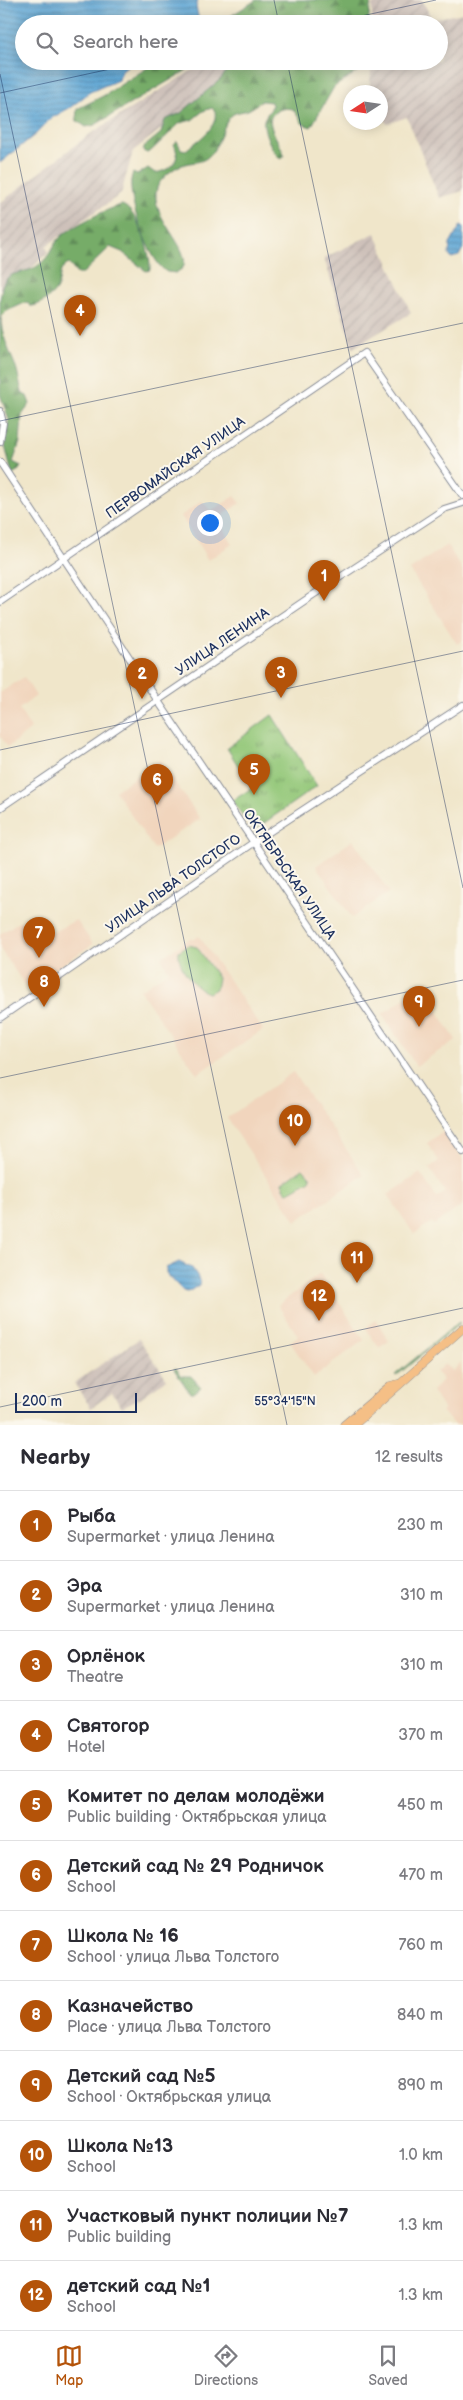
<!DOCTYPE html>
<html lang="en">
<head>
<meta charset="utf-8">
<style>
  body { margin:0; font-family:"Balsamiq Sans",sans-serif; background:#f7f7f7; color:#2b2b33 }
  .compass { position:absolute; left:343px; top:85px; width:45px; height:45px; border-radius:50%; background:#fff; box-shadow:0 2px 12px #0003; rotate:258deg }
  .scale { position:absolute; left:15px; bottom:12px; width:122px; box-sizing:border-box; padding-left:5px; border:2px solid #1b2f5e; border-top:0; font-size:14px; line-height:18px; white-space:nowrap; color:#1b2f5e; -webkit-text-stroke:4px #fbf7ec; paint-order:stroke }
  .you { position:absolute; left:209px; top:522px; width:18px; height:18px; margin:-12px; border:4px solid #fff; border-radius:50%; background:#1a73e8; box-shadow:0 0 0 8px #1a73e833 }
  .badge { display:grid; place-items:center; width:32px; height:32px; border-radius:50%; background:#b45309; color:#fff; font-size:16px; font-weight:700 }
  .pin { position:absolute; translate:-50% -41px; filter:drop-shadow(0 1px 2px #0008) }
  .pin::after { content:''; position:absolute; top:26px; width:18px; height:15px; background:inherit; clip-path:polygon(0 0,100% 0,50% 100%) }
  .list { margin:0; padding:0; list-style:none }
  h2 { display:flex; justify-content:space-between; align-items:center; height:65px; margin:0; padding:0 20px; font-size:21px }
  h2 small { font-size:16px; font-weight:400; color:#7c7c81 }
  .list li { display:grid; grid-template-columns:32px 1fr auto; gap:15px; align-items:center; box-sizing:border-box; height:70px; padding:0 20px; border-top:1px solid #e1e1e2 }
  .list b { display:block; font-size:19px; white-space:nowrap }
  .list p { margin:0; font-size:16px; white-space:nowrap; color:#7c7c81 }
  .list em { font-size:16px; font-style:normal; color:#7c7c81 }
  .icon { flex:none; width:28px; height:28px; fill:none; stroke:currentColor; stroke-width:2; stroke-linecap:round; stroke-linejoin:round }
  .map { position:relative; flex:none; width:463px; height:1425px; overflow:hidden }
  .search { position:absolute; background:#fff; box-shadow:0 2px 12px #0003; left:15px; right:15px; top:15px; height:55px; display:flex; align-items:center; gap:12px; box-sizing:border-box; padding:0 18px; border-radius:28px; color:#7c7c81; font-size:19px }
  .sheet { height:905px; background:#fff }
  nav { display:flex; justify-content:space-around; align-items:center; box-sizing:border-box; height:70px; border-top:1px solid #e1e1e2; background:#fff; font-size:14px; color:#7c7c81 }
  nav a { display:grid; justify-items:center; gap:2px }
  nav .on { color:#b45309 }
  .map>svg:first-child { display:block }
  .built { fill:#f1d5bd }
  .industrial { fill:url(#industrial-furrows) }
  .grass { fill:url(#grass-dots); stroke:#577b6b }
  .forest { fill:url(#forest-firs); stroke:#486e63 }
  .park { fill:url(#park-tufts); stroke:#577b6b }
  .pitch { fill:#93c778; stroke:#577b6b }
  .water { fill:url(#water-rules); stroke:#3c6a99 }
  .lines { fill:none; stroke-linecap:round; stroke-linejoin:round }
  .minor-casing { stroke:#868a94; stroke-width:8 }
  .major-casing { stroke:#868a94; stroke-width:9 }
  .minor { stroke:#fff; stroke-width:6 }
  .major { stroke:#f5bf86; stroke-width:8 }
  .ticks { fill:none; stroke:#1b2f5e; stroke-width:1; stroke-opacity:0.45 }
  .labels { text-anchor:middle; stroke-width:4; stroke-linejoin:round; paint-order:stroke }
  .street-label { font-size:14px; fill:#1b2f5e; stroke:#fbf7ec }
  .ticks-label { font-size:12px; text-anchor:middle; fill:#1b2f5e; stroke:#fbf7ec; stroke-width:4; stroke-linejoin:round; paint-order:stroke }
</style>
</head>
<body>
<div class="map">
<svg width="463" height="1425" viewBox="0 0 463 1425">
  <defs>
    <pattern id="industrial-furrows" width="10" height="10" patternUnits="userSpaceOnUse" patternTransform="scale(1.25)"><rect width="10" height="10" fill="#cec1ba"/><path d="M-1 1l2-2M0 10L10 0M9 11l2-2" fill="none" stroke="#b0a6a2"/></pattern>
    <pattern id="grass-dots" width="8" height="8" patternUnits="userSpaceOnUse" patternTransform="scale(1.25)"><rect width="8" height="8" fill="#93c778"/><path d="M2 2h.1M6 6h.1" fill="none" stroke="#77a266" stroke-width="1.8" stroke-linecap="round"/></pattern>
    <pattern id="forest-firs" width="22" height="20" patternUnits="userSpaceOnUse" patternTransform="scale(1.25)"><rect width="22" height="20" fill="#76ac68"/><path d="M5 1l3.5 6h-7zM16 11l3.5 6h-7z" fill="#608c59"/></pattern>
    <pattern id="park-tufts" width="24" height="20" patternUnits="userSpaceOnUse" patternTransform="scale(1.25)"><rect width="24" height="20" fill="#93c778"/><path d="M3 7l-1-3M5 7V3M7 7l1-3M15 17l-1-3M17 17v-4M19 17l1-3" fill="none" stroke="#77a266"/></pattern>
    <pattern id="water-rules" width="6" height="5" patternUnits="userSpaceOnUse" patternTransform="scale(1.25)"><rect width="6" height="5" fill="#5da5d4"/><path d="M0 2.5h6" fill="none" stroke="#4c87af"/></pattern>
  </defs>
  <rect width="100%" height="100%" fill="#fbf7ec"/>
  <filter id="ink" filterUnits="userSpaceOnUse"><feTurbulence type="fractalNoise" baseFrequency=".02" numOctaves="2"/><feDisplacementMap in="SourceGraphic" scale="10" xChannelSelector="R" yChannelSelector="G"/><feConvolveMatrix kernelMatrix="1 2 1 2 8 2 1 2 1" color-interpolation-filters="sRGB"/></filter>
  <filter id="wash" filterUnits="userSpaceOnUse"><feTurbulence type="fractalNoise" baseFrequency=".0096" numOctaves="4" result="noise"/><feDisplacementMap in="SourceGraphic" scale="20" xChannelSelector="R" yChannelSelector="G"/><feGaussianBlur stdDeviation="1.12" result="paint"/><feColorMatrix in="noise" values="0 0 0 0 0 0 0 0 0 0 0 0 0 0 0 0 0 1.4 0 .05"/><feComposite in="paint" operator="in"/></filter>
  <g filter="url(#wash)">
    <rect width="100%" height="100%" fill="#f0e6ca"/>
    <!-- built -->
    <path class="built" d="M235,496L240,503L218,519L232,544L208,560L181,516L202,501L211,511Z
      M447,545L463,570V640L457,644L410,570Z
      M24,677L36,696L19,709L31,729L8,747L0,736V693Z
      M160,760L200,819L154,849L115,791Z
      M353,840L389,892L352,918L316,866Z
      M32,918L40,931L42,930L45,936L76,920L93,944L27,988L0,949V934L17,923Z
      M199,936L263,1030L197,1074L140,990L169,971L161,958L191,938L193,940Z
      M422,987L456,1040L416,1066L382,1014Z
      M293,1072L364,1175L296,1221L227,1118Z
      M444,1131L463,1160V1205L434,1225L432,1222L414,1234L388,1195L420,1173L437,1198L445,1192L429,1168L439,1161L427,1143Z
      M320,1274L364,1340L314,1377L290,1342L298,1336L278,1305Z
      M376,1320L389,1341L379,1348L366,1328Z
      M461,1362L463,1425H454L442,1411L444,1410L432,1391L443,1380L436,1372L445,1364L453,1371Z"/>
    <!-- industrial -->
    <path class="industrial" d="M381,0H422L432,19L463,13V191L439,198L407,117L387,124L381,113L380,92H369L372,61H439V24H372V5Z
      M207,61H266L214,88L133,151L121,194L46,246L48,252L4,295L0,290V203L87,136Z
      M375,233L411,313L353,348L324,258Z
      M139,1339L167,1379L140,1398L122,1407L112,1393L91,1408L74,1383Z"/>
    <!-- grass -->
    <path class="grass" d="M459,1322L460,1323L396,1376L395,1375Z"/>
    <!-- forest -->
    <path class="forest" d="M256,0H371L368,24H218Z
      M158,61H202L95,125L86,127L76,120L77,109L103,96Z
      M232,61H366L358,71L334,87L311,127L303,124L293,109C288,108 282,108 277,111C260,120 281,142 284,155L281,159C273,154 262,130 264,120C265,115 271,111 272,106L271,102L262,101C257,102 255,107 250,109C245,112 237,111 232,115C224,121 220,144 210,155C202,164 192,161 182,165C174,167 159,180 157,188C148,217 193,248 183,268L176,273L167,272C150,264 123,191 133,173L137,175L148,168L155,173C171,170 182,161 174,144L177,141L181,149L186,150C198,140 218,129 215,111L212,108L203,111L192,120L180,123L151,151L147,153L143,151L144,147L161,133L165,120L181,113L222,78Z
      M122,205C138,210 151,254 150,270L146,271L122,252L110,247L82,274H77L69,264C58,268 61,276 58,285C56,294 39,307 30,306L27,302L7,311L1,317C0,331 10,353 16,367C19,375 19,385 23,394L27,396L30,404L22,415L20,442L13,462L21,466L19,470L12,474L4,442L9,420L0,394V299C2,293 1,285 5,280C13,271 26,273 36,267C49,258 50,251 58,240C64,230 110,207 122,205Z
      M176,1368L182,1376H191L201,1387L194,1393H190L174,1369Z"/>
    <!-- park -->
    <path class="park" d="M272,715L317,786L254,830L232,801L252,788L227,748Z"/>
    <!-- pitch -->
    <path class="pitch" d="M188,945L197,947L218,978L216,989L209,993C195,989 177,967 179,951Z
      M303,1168L311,1177L310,1180L287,1193L282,1183Z"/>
    <!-- water -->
    <path class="water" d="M0,0H198L196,7L199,20L191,24H24V61H135L123,69L118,80L90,92L71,107L50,119L37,133L0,163Z
      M461,225L463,226V248L459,256L451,258L449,255L450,244Z
      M179,1262L192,1268L200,1280L199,1285L188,1292L183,1291L166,1273V1268Z"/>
  </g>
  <g filter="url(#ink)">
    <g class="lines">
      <!-- minor casing -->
      <g class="minor-casing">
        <path id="minor" d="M0,411L3,423L0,442
          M0,462L154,695L463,1152
          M0,602L364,353L463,496
          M0,808L310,597L444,509L463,503
          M0,1018L257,840L463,705"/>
      </g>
      <!-- major casing -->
      <g class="major-casing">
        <path id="major" d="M344,1425L390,1386L398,1384
          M354,1425L463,1328"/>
      </g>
      <!-- minor -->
      <use href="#minor" class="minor"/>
      <!-- major -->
      <use href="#major" class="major"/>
    </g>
  </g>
  <!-- ticks -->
  <path class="ticks" d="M274,0L279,24M324,24L436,0M287,61L463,888M0,74L287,1425M0,93L147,61M0,421L463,323M0,750L463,651M0,1078L463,980M0,1407L463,1308"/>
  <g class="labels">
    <!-- street labels -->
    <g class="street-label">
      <text transform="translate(175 467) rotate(-35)" y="5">ПЕРВОМАЙСКАЯ УЛИЦА</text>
      <text transform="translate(222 641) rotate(-34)" y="5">УЛИЦА ЛЕНИНА</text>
      <text transform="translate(290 874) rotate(56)" y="5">ОКТЯБРЬСКАЯ УЛИЦА</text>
      <text transform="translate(173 883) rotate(-35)" y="5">УЛИЦА ЛЬВА ТОЛСТОГО</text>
    </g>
  </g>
  <g class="ticks-label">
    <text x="285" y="1405">55°34'15"N</text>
  </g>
</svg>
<svg class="compass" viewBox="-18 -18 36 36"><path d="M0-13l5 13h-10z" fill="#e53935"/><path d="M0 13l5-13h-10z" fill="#7c7c81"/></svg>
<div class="scale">200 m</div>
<div class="you"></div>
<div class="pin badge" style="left:324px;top:601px">1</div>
<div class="pin badge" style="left:142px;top:699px">2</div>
<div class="pin badge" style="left:281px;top:698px">3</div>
<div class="pin badge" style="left:80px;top:336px">4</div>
<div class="pin badge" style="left:254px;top:795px">5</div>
<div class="pin badge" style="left:157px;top:805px">6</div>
<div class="pin badge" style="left:39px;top:958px">7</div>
<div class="pin badge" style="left:44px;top:1007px">8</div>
<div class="pin badge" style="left:419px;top:1027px">9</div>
<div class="pin badge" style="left:295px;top:1146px">10</div>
<div class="pin badge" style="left:357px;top:1283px">11</div>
<div class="pin badge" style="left:319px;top:1321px">12</div>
<div class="search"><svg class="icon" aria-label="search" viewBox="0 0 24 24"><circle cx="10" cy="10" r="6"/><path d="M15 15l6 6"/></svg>Search here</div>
</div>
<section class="sheet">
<h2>Nearby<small>12 results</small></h2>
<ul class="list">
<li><span class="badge">1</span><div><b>Рыба</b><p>Supermarket · улица Ленина</p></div><em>230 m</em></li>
<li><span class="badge">2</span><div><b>Эра</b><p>Supermarket · улица Ленина</p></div><em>310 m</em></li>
<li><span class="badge">3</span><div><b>Орлёнок</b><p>Theatre</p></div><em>310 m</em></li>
<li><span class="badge">4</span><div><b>Святогор</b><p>Hotel</p></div><em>370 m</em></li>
<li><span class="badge">5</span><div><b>Комитет по делам молодёжи</b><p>Public building · Октябрьская улица</p></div><em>450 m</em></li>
<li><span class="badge">6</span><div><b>Детский сад № 29 Родничок</b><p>School</p></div><em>470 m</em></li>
<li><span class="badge">7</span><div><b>Школа № 16</b><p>School · улица Льва Толстого</p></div><em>760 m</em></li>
<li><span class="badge">8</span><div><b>Казначейство</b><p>Place · улица Льва Толстого</p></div><em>840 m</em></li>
<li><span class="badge">9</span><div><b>Детский сад №5</b><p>School · Октябрьская улица</p></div><em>890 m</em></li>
<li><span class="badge">10</span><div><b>Школа №13</b><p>School</p></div><em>1.0 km</em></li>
<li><span class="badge">11</span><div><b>Участковый пункт полиции №7</b><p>Public building</p></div><em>1.3 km</em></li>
<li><span class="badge">12</span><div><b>детский сад №1</b><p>School</p></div><em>1.3 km</em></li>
</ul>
</section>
<nav>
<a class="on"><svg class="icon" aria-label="map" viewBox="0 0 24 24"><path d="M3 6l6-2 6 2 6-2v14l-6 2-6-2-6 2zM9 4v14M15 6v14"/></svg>Map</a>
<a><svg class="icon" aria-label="directions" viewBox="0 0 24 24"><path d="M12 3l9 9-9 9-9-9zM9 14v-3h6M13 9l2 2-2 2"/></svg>Directions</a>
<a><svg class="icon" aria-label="saved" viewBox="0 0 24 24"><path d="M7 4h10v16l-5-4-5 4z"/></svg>Saved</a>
</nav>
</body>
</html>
